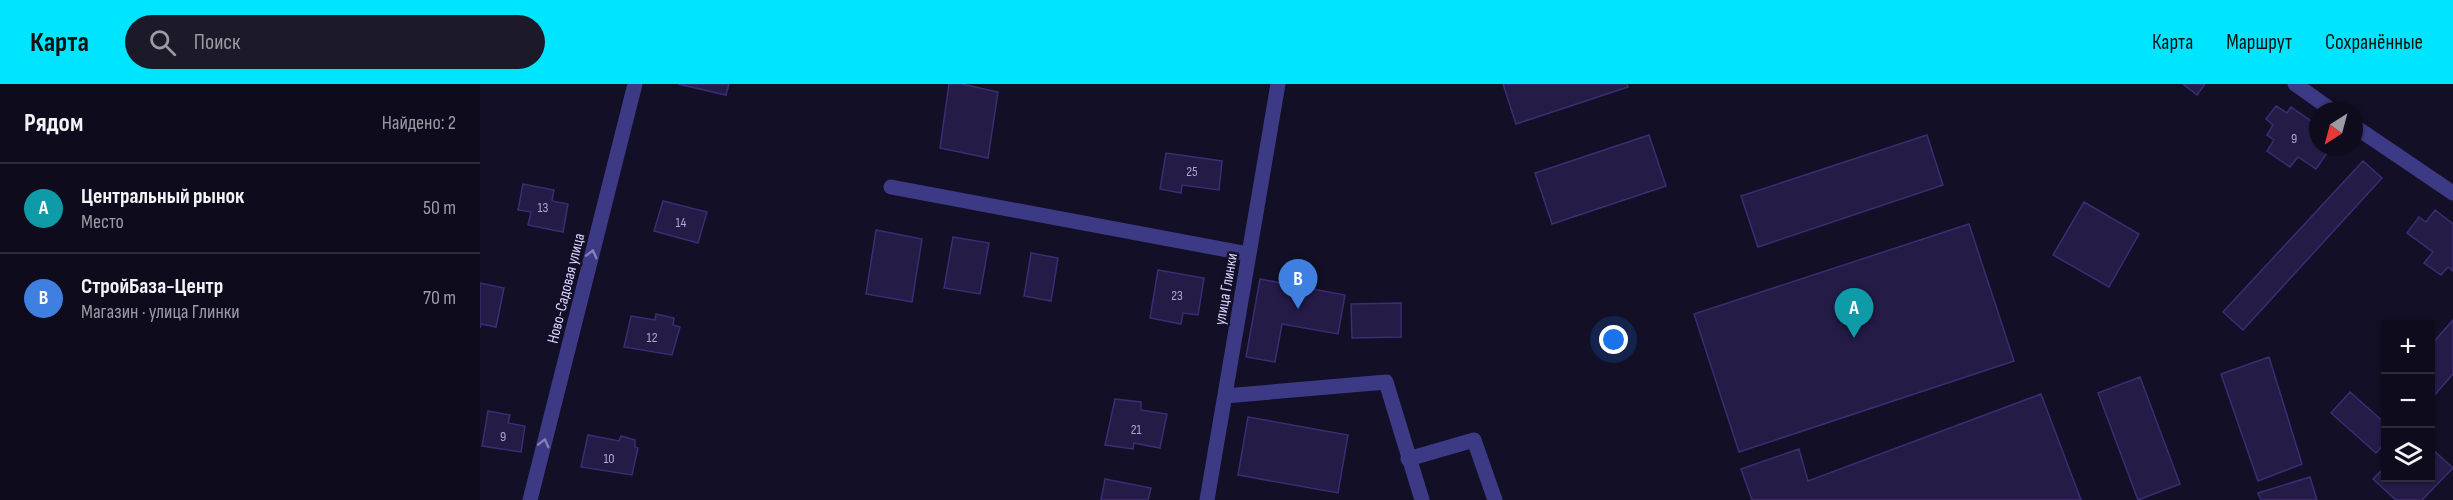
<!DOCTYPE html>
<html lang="ru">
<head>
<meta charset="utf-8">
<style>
  body { margin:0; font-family:"Sofia Sans Condensed",sans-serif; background:#1c1929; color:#f1f3f6 }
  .controls { position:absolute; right:18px; bottom:18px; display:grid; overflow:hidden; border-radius:0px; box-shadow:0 2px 4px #0004 }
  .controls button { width:54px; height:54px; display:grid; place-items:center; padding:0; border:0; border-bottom:2px solid #2e2b3b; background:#0e0b1c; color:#f1f3f6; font:30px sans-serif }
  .compass { position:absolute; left:1829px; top:18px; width:54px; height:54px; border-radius:50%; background:#0e0b1c; box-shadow:0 2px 4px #0004; rotate:216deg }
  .you { position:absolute; left:1134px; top:256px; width:21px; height:21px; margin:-15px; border:4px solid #fff; border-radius:50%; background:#1a73e8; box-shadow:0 0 0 9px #1a73e833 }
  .badge { display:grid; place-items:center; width:39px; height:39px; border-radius:50%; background:#00e5ff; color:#fff; font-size:20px; font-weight:700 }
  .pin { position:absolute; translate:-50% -50px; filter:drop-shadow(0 2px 3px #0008) }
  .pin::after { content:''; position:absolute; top:32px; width:21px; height:18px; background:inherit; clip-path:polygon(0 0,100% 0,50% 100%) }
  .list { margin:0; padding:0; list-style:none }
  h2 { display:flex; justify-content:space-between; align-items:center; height:78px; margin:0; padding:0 24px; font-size:26px }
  h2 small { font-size:20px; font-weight:400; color:#9b9ba3 }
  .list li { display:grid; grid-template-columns:39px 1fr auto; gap:18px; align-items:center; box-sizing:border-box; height:90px; padding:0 24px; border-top:2px solid #2e2b3b }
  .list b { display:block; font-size:22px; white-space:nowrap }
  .list p { margin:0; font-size:20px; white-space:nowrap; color:#9b9ba3 }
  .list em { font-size:20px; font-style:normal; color:#9b9ba3 }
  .icon { flex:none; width:33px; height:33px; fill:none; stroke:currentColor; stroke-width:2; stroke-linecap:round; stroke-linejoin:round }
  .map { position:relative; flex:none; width:1973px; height:416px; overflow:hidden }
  header { display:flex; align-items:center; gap:36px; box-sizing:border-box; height:84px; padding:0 30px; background:#00e5ff; color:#111 }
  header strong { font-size:28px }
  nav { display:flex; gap:33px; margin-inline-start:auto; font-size:21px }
  .search { width:420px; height:54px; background:#1c1929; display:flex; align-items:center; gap:15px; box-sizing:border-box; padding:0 21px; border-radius:33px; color:#9b9ba3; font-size:22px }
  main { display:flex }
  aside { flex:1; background:#0e0b1c }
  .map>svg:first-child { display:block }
  .building { fill:#241b47; stroke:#3b2d73; stroke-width:1.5 }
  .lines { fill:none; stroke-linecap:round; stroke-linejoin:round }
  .minor { stroke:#3d3a85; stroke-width:15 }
  .oneway { stroke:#837fbc }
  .labels { text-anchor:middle; stroke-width:5; stroke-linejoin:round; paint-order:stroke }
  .number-label { font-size:14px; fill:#aca6d1 }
  .street-label { font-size:16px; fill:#d9d4ff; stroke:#130f26 }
</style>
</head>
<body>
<header>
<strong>Карта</strong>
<div class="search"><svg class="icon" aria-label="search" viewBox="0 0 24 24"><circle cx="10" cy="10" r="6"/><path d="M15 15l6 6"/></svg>Поиск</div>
<nav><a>Карта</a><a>Маршрут</a><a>Сохранённые</a></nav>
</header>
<main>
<aside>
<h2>Рядом<small>Найдено: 2</small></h2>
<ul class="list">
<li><span class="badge" style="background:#0f9aa8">A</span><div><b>Центральный рынок</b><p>Место</p></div><em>50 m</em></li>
<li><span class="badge" style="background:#3f7fe0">B</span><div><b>СтройБаза-Центр</b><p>Магазин · улица Глинки</p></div><em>70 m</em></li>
</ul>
</aside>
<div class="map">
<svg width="1973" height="416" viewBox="0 0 1973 416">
  <rect width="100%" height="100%" fill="#130f26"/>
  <!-- building -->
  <path class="building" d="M198,0H249L246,11Z
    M469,0H482L518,8L508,74L460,64Z
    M1023,0H1147L1148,3L1036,40Z
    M1703,0H1725L1717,11Z
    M1796,22L1807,29L1811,23L1838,42V63H1846L1849,66L1836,85L1818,73L1810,83L1787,67L1794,56L1787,51L1793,41L1786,35Z
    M1169,51L1186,102L1072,140L1055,89Z
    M1447,51L1463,101L1278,163L1261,112Z
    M686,69L742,77L739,106L702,101L701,109L680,105Z
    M1883,77L1902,94L1763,246L1743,228Z
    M43,100L74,106L72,117L88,120L83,148L48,141L51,128L38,126Z
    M183,117L227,128L218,159L174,147Z
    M1604,118L1659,150L1629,203L1573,171Z
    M1955,126L1973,140V187L1968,183L1961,191L1944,179L1953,168L1927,149L1939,133L1946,138Z
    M1489,140L1534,277L1259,368L1214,230Z
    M396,146L442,155L432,218L386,210Z
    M473,153L509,159L500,210L464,204Z
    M551,169L578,174L571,217L544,212Z
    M678,186L724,194L718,231L703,229L701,240L670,234Z
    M780,195L865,211L858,250L802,240L795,278L766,273Z
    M0,199L24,204L16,243L1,240L0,244Z
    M921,219V253L872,254L871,220Z
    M176,230L194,234L193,241L200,243L192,271L144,263L151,232L175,236Z
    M1973,236V290L1950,316V262Z
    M1789,273L1822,380L1778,397L1741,290Z
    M1660,293L1700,400L1658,416L1618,309Z
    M1870,308L1906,340V358L1896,369L1851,329Z
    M1561,310L1601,416H1272L1261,385L1319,365L1328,397Z
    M635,315L661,318V326L687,330L680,364L654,359L653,365L625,361Z
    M8,327L30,331L28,339L45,342L41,368L2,362Z
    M768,333L868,351L858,409L758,391Z
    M108,351L139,357L141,352L155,356V363L158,364L152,391L101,383Z
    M1950,363L1973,384L1942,416H1916L1893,395L1906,382V394H1950Z
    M1830,393L1837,416H1781L1778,409Z
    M625,395L671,404L668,416H621Z"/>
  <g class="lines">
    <!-- minor -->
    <path class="minor" d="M1815,0L1853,27
      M1874,42L1973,109
      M411,103L769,170
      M745,312L906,298L942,416
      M928,375L994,356L1015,416
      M50,416L155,0
      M727,416L798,0"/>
  </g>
  <!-- one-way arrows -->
  <defs><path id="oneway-chevron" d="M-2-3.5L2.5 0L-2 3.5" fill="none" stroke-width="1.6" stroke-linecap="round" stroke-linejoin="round" transform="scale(1.5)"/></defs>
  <g class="oneway">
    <use href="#oneway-chevron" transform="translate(112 170) rotate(-76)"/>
    <use href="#oneway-chevron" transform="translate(64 359) rotate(-76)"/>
  </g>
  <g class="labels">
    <!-- number labels -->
    <g class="number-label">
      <text x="1814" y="59">9</text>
      <text x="712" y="92">25</text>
      <text x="63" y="128">13</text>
      <text x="201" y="143">14</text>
      <text x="697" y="216">23</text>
      <text x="172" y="258">12</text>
      <text x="656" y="350">21</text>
      <text x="23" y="357">9</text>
      <text x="129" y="379">10</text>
    </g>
    <!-- street labels -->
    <g class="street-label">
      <text transform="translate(85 204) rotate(-76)" y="6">Ново-Садовая улица</text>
      <text transform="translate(745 205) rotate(-80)" y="6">улица Глинки</text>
    </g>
  </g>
</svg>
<div class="controls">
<button>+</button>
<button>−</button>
<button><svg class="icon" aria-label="layers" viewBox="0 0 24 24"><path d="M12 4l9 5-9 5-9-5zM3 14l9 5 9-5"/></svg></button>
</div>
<svg class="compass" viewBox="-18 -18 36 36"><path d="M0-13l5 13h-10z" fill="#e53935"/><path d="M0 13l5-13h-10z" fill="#9b9ba3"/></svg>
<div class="you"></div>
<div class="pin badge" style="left:1374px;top:254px;background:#0f9aa8">A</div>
<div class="pin badge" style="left:818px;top:225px;background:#3f7fe0">B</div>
</div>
</main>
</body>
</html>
